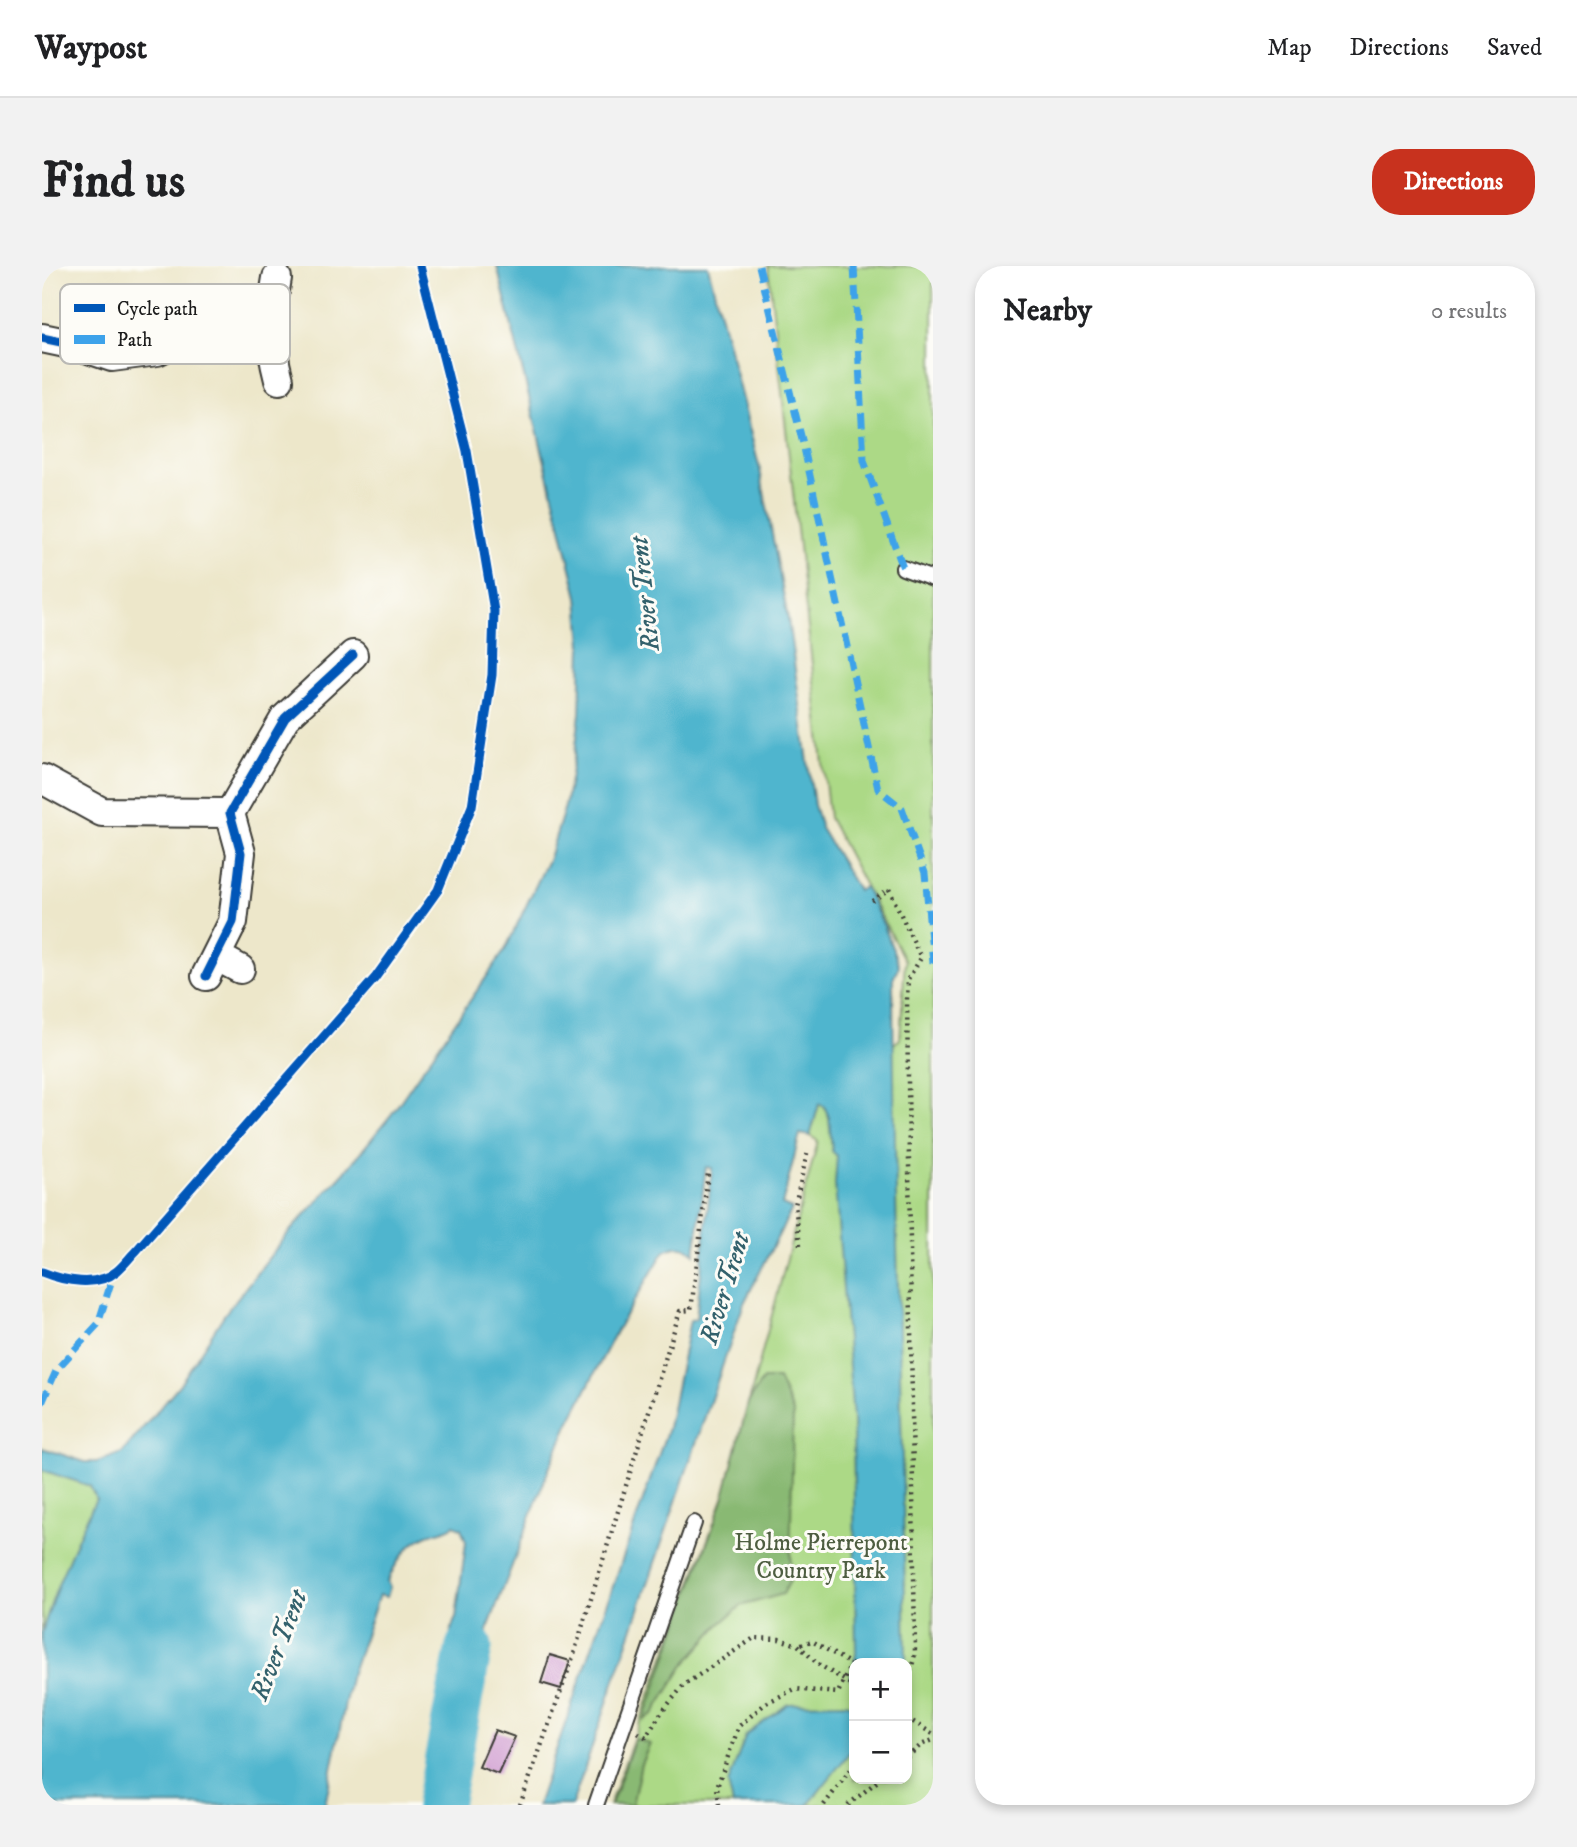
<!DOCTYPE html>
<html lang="en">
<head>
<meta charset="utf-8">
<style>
  body { margin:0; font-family:"IM FELL DW Pica",serif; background:#f2f2f2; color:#202124 }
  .controls { position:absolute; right:21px; bottom:21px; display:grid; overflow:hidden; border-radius:14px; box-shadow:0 4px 10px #0003 }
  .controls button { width:63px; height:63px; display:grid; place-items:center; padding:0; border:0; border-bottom:2px solid #e0e0e0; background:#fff; color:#202124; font:35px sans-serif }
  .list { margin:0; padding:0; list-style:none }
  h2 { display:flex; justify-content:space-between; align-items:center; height:91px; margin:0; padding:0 28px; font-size:30px }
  h2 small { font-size:23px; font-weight:400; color:#757577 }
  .map { position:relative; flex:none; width:891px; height:1539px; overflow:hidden; border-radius:28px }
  header { display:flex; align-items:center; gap:42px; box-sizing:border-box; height:98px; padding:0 35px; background:#fff; border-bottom:2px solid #e0e0e0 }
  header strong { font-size:33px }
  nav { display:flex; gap:38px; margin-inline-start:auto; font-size:24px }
  .intro { display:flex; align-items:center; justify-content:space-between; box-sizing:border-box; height:168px; padding:0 42px }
  h1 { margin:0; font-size:49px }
  .button { padding:18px 32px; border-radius:28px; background:#c8321e; color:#fff; font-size:24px; font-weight:700 }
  main { display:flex; gap:42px; padding:0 42px }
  aside { flex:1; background:#fff; border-radius:28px; box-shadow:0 4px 10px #0003 }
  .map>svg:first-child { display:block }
  .green { fill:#acd986; stroke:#647a51; stroke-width:2; fill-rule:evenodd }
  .forest { fill:#89b973; stroke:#526a48; stroke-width:2 }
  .water { fill:#4fb5ce; stroke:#366875; stroke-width:2 }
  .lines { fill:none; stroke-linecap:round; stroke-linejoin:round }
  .river { stroke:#4fb5ce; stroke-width:47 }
  .building { fill:#cb91cd }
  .service-casing { stroke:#3b3a36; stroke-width:18 }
  .minor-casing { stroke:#3b3a36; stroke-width:32 }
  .path { stroke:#3b3a36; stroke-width:4.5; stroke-dasharray:2 5; stroke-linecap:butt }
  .service { stroke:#fff; stroke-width:14 }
  .minor { stroke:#fff; stroke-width:28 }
  .path-bridge { stroke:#3b3a36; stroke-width:4.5; stroke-dasharray:2 5; stroke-linecap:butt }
  .quiet { stroke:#3da2ea; stroke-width:7; stroke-dasharray:14 7; stroke-linecap:butt }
  .cycleway-casing { stroke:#fdfcf7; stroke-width:13 }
  .cycleway { stroke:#0057b8; stroke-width:9 }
  .labels { text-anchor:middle; stroke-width:6; stroke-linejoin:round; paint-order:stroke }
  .park-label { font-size:24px; fill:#4e5e41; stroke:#fdfcf7 }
  .water-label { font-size:26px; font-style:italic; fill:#33616c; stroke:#fdfcf7 }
  .key { fill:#fdfcf7; stroke:#bab9b5; stroke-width:2 }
  .key-label { font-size:19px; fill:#1c1c1c }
</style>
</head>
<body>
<header>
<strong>Waypost</strong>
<nav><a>Map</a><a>Directions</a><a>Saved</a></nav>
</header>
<div class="intro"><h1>Find us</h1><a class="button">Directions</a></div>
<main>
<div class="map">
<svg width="891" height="1539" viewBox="0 0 891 1539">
  <rect width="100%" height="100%" fill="#fdfcf7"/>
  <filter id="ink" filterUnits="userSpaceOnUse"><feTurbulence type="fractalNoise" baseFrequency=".0143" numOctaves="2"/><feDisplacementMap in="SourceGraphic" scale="14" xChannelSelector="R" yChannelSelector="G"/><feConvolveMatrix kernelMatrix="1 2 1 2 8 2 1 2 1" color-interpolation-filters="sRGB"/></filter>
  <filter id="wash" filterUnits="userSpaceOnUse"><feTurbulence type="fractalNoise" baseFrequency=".00686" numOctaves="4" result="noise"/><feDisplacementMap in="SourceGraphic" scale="28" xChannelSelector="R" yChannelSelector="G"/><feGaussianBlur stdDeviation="1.57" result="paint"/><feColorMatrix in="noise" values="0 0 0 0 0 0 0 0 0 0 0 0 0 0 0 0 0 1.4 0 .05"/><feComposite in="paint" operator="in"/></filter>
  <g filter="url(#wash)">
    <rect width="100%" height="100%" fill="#ede7ca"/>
    <!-- green -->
    <path class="green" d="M726,0H891V1539H567L682,1230L776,875L768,870L777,838L858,773L863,695L787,552ZM812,1397H865V1513H812Z
      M0,1195L48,1220L54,1233L0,1367Z"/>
    <!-- forest -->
    <path class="forest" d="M721,1113H736L751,1146L748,1315L741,1328L699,1340L676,1360L642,1399L612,1447L602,1454L682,1230L706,1137Z
      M593,1473L608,1478L599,1498L590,1539H569Z"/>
    <!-- water -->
    <path class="water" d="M455,0H666L718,204L746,353L772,539L779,562L816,624L823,621L842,660L857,700L851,713C852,941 861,1169 864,1397H812V1414L808,1412L814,1388L811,1153L793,918L795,890L790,885L787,851L782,840L777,838L768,870L758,868L740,939L750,943L702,1037L530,1539H495L626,1162L648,1054L654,1053L670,902L664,901L653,988C643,978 633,979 622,986L578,1058L526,1159L506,1205L423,1423L419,1444L408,1447L399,1438C403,1420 406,1363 414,1352L424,1276L419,1262L412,1259C403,1266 396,1265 386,1269C365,1277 354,1297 345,1316L348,1321L345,1331L337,1329L308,1412L283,1539H0V1367C13,1321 33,1277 54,1233L48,1220L0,1204V1182L43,1196H55L80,1187L138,1118L182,1049L248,965L306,902L349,849L463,684L507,592L523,540L533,487L538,447L540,380L536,331Z
      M805,1437L812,1441V1481L766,1539H691L686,1518L704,1469L746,1438Z"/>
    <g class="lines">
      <!-- river -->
      <path class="river" d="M397,1539L427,1381"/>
    </g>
    <g id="blocks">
      <!-- building -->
      <path class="building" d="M508,1389L528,1395L519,1423L499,1417Z
        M453,1464L473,1471L456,1508L437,1501Z"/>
    </g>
  </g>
  <g filter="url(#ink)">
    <use href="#blocks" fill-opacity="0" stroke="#3b3a36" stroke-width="2"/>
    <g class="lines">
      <!-- service casing -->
      <g class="service-casing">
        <path id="service" d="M861,302L891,313
          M554,1539L652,1257"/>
      </g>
      <!-- minor casing -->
      <g class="minor-casing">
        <path id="minor" d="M235,12C228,53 226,72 237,114
          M0,72L38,80L70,91L115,85L160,62L228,56
          M0,513L60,546L188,547
          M174,690L198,703
          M164,710L191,656L199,587L188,547L243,452L311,389"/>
      </g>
      <!-- path -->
      <path class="path" d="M830,635L847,623L879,692L866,713L865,733L873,1388L865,1421
        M758,979L753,939L765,888
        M865,1452L891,1468
        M596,1467L604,1471L619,1447L642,1419L712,1372L737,1373L756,1379L776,1398
        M865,1491L879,1479L891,1474
        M478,1539L531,1391L638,1045L649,1044L666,907
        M677,1539L675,1521L697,1460L724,1437L753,1423L796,1427L809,1398L770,1375L756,1379
        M782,1539L812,1499
        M806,1539L838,1513"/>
      <!-- service -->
      <use href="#service" class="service"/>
      <!-- minor -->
      <use href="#minor" class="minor"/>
      <!-- path-bridge -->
      <path class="path-bridge" d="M776,1398L812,1420"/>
      <!-- quiet -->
      <path class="quiet" d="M717,0L762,182L836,523L860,542L883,607L891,697
        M812,0L822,195L861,302
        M0,1137L15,1103L56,1058L72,1007"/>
      <!-- cycleway casing -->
      <g class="cycleway-casing">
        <path id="cycleway" d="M0,72L38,80L70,91L115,85L160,62L228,56
          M164,710L191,656L199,587L188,547L243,452L311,389
          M0,1006C22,1015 55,1022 75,1005C82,999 88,991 94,985L333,712L396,624L430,540L450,409L452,345L425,185L378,0"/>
      </g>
      <!-- cycleway -->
      <use href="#cycleway" class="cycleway"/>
    </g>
  </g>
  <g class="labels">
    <!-- park labels -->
    <g class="park-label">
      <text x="779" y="1284">Holme Pierrepont<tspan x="779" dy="28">Country Park</tspan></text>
    </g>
    <!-- water labels -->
    <g class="water-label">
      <text transform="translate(602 328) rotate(-96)" y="9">River Trent</text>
      <text transform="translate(682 1022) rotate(-73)" y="9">River Trent</text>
      <text transform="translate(236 1379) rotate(-69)" y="9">River Trent</text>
    </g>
  </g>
  <!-- legend -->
  <rect x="18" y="18" width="230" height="80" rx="10" class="key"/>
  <rect x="32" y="38" width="31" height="8" fill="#0057b8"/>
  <rect x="32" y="69" width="31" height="9" fill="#3da2ea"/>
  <g class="key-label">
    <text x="75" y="49">Cycle path</text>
    <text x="75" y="80">Path</text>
  </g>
</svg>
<div class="controls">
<button>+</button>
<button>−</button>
</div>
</div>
<aside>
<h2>Nearby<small>0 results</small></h2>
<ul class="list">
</ul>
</aside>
</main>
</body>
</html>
